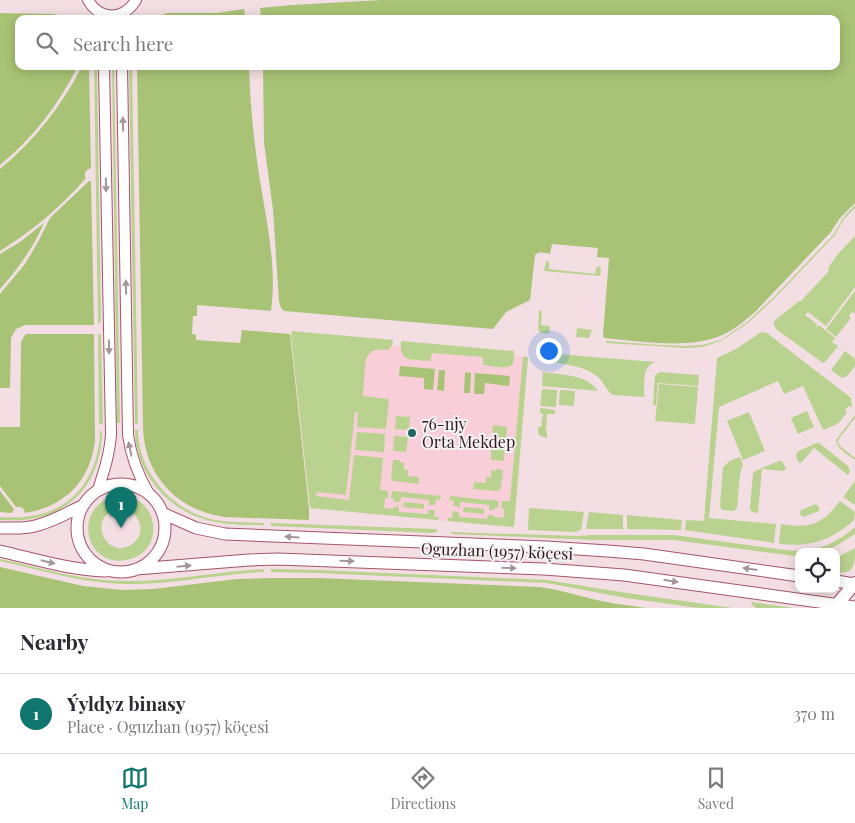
<!DOCTYPE html>
<html lang="en">
<head>
<meta charset="utf-8">
<style>
  body { margin:0; font-family:"Playfair Display",serif; background:#f7f7f7; color:#2b2b33 }
  .controls { position:absolute; right:15px; bottom:15px; display:grid; overflow:hidden; border-radius:10px; box-shadow:0 2px 12px #0003 }
  .controls button { width:45px; height:45px; display:grid; place-items:center; padding:0; border:0; border-bottom:1px solid #e1e1e2; background:#fff; color:#2b2b33; font:25px sans-serif }
  .you { position:absolute; left:548px; top:350px; width:18px; height:18px; margin:-12px; border:4px solid #fff; border-radius:50%; background:#1a73e8; box-shadow:0 0 0 8px #1a73e833 }
  .badge { display:grid; place-items:center; width:32px; height:32px; border-radius:50%; background:#0f766e; color:#fff; font-size:16px; font-weight:700 }
  .pin { position:absolute; translate:-50% -41px; filter:drop-shadow(0 1px 2px #0008) }
  .pin::after { content:''; position:absolute; top:26px; width:18px; height:15px; background:inherit; clip-path:polygon(0 0,100% 0,50% 100%) }
  .list { margin:0; padding:0; list-style:none }
  h2 { display:flex; justify-content:space-between; align-items:center; height:65px; margin:0; padding:0 20px; font-size:21px }
  h2 small { font-size:16px; font-weight:400; color:#7c7c81 }
  .list li { display:grid; grid-template-columns:32px 1fr auto; gap:15px; align-items:center; box-sizing:border-box; height:80px; padding:0 20px; border-top:1px solid #e1e1e2 }
  .list b { display:block; font-size:19px; white-space:nowrap }
  .list p { margin:0; font-size:16px; white-space:nowrap; color:#7c7c81 }
  .list em { font-size:16px; font-style:normal; color:#7c7c81 }
  .icon { flex:none; width:28px; height:28px; fill:none; stroke:currentColor; stroke-width:2; stroke-linecap:round; stroke-linejoin:round }
  .map { position:relative; flex:none; width:855px; height:608px; overflow:hidden }
  .search { position:absolute; background:#fff; box-shadow:0 2px 12px #0003; left:15px; right:15px; top:15px; height:55px; display:flex; align-items:center; gap:12px; box-sizing:border-box; padding:0 18px; border-radius:10px; color:#7c7c81; font-size:19px }
  .sheet { height:145px; background:#fff }
  nav { display:flex; justify-content:space-around; align-items:center; box-sizing:border-box; height:70px; border-top:1px solid #e1e1e2; background:#fff; font-size:14px; color:#7c7c81 }
  nav a { display:grid; justify-items:center; gap:2px }
  nav .on { color:#0f766e }
  .map>svg:first-child { display:block }
  .built { fill:#f8cfd8 }
  .green { fill:#bad28f; fill-rule:evenodd }
  .forest { fill:#a8c375 }
  .lines { fill:none; stroke-linecap:round; stroke-linejoin:round }
  .tertiary-casing { stroke:#a45469; stroke-width:12 }
  .secondary-casing { stroke:#a45469; stroke-width:13 }
  .primary-casing { stroke:#a45469; stroke-width:14 }
  .tertiary { stroke:#fff; stroke-width:10 }
  .secondary { stroke:#fff; stroke-width:11 }
  .primary { stroke:#fff; stroke-width:12 }
  .oneway { fill:#a5969a }
  .poi-dot { fill:#1f6860; stroke:#f2f2f2; stroke-width:2 }
  .labels { text-anchor:middle; stroke-width:4; stroke-linejoin:round; paint-order:stroke }
  .poi-label { font-size:16px; fill:#37161f; stroke:#f2f2f2; text-anchor:start }
  .street-label { font-size:16px; fill:#37161f; stroke:#f2f2f2 }
</style>
</head>
<body>
<div class="map">
<svg width="855" height="608" viewBox="0 0 855 608">
  <rect width="100%" height="100%" fill="#f3dfe3"/>
  <!-- built -->
  <path class="built" d="M291,336L528,357L514,527L310,508Z"/>
  <!-- green -->
  <path class="green" d="M94,66H97L101,321L99,324H98Z
    M112,66H114L120,423H117Z
    M129,66H132L138,424H135Z
    M855,205V208L844,219L835,235L775,298L748,323L721,341L702,347L686,348L606,343V341L660,345L686,346L702,345L721,340L747,322L774,297L834,234L843,218Z
    M855,236V287L826,326L808,312L805,315L817,324L816,326L817,327L819,325L835,338L832,342L838,346L825,362L823,363L776,329L773,322L799,301H801L829,271L828,268L837,255Z
    M546,261L549,262V269L595,274L596,268L599,266L601,268L600,276L544,271Z
    M855,291V313H854L852,312L849,316L851,318L836,337L826,329Z
    M539,311H542L541,325L550,326L549,334L541,333L538,330Z
    M577,328L592,330L589,338L576,337Z
    M292,331L393,340C391,360 376,341 367,357C364,363 364,388 363,396L389,399L386,429L357,427L358,412H355L346,495L317,492L316,496L349,500L354,455L383,458L380,490L388,491V498H385L384,508L393,509L394,507H399V512L428,514V510H435L434,517H439L438,520L310,508L291,336Z
    M761,332L767,333L851,398L852,406L851,407L849,406L845,410L847,412L839,423L823,430L803,386L784,394L778,381L719,407L709,518L776,524L774,543L685,530L686,520L704,521L717,358L736,349Z
    M98,334H100L101,336L103,424H99Z
    M401,341L514,351C514,354 514,361 513,364C509,370 490,366 483,365V357L432,353L431,359L430,361C412,359 399,364 401,341Z
    M845,351L855,359V366L847,376L842,378L831,370Z
    M545,353L656,362C641,365 645,385 644,397L613,395C606,390 604,382 598,377C584,365 561,364 544,361Z
    M523,357H528L514,527L447,521L448,518H452L453,511L459,512V517L487,519L488,515H494V517L504,518V509L501,508L502,501H510Z
    M543,372C561,375 587,374 598,391L542,386Z
    M660,372L699,375L698,386L658,383L656,405H653L655,375Z
    M659,384L698,387L695,424L655,421Z
    M542,389L557,390L556,407L540,406Z
    M560,390L575,391L574,406L559,405Z
    M540,408L555,410V414H547L546,431H547V438L540,436L538,433V427H541L543,414L540,413Z
    M807,411L814,427L798,434L791,418Z
    M749,412L765,451L743,460L727,421Z
    M855,415V418L838,440V442L840,446L855,458V460C848,455 837,449 836,440Z
    M396,416L410,417L409,430L395,429Z
    M493,425L507,427L506,439L492,438Z
    M135,430H138C138,470 169,507 207,518C225,523 245,522 264,523V525C245,525 225,525 207,520C167,510 135,471 135,430Z
    M100,431H102C102,475 77,512 31,519C21,521 10,520 0,520V517C10,517 21,518 31,516C75,510 99,474 100,431Z
    M357,432L385,434L384,452L355,450Z
    M394,436L408,437L406,452L393,451Z
    M816,443H819L848,466L850,471L848,475L814,448L802,462L799,463L796,457L797,452Z
    M491,445L505,446L504,461L491,460Z
    M740,457L743,465L740,474L737,508L734,511L724,510L721,509L720,505L723,467L730,461Z
    M393,460H400V462L404,463V469L408,470V476L419,477V484L393,481L391,478Z
    M779,461H782L786,469L783,471L762,469L758,513C754,512 750,513 750,507L753,473L755,471Z
    M496,469L503,470L501,486L500,490L496,491L473,489L474,482L486,483V477H491V470L496,471Z
    M855,481V505L843,497Z
    M392,491L441,496L440,500L436,499L435,505H429V500L401,497L400,502H394V499H391Z
    M113,496C160,490 168,553 126,560C87,568 71,511 113,496ZM116,509C130,507 143,518 140,533C139,538 135,542 131,545C106,559 87,519 116,509Z
    M450,496L499,501L498,508H495L494,510H489V505L460,502V507L453,506L454,501L449,500Z
    M840,501L855,512L854,520C831,541 810,547 779,544L781,524C810,529 823,524 840,501Z
    M404,502L424,504V509L403,507Z
    M816,504L819,507V511L803,517L800,514L801,510Z
    M464,507L484,509V514L463,512Z
    M529,508L584,512L581,530L575,532L528,530Z
    M589,512L623,515V529H586Z
    M627,515L682,520L681,530L627,529Z
    M271,523L436,529L438,531L434,533L271,526Z
    M855,527V534L836,546L822,552H799V556H795L674,540H593L453,534L449,532L579,536L591,535H674L785,550C813,553 833,546 855,527Z
    M855,548C855,564 855,575 836,572V558Z
    M0,559C42,568 82,581 125,581C167,582 209,573 251,570L264,569V572C217,574 171,585 123,584C81,583 41,570 0,561Z
    M271,569L317,570L547,580L627,593L733,608H699L626,598L547,583L317,573L271,572Z
    M752,602L794,608H756L751,604Z"/>
  <!-- forest -->
  <path class="forest" d="M382,0H855V203L840,218L830,233L754,313C744,321 734,330 722,335C689,350 640,341 604,338L603,335L609,258L597,257L598,248L552,244L550,254C545,253 539,251 535,255L530,300L506,312L493,329L284,311L281,308L279,301L273,210L264,143L263,66H836V19H261L260,8L292,5Z
    M244,9L246,19H154L161,15L168,13H217Z
    M0,13L54,14L69,19H19V66H78C59,104 33,138 0,165Z
    M82,66H89L91,168C86,170 83,174 86,178C61,207 32,231 0,251V169C34,141 62,106 82,66Z
    M137,66H249C250,105 254,143 260,181C267,223 277,268 271,311L197,305V316H193L192,334L196,335V340L240,343L242,330L290,334L309,509V520L224,517C177,510 144,475 143,427Z
    M89,181H91L94,325H25L16,329L11,338L10,387L9,388H0V294L25,264L38,242L50,218Z
    M44,223C33,248 18,269 0,289V254L20,242Z
    M26,334H94L95,440C91,480 65,507 25,513C24,508 21,506 16,507L0,486V427H20L21,342L24,336Z
    M400,366L435,369L433,390L424,389V378L399,376Z
    M439,370H445L444,391L437,390Z
    M465,372L471,373L470,393H464Z
    M475,373L510,376L509,386L485,383L484,394H474Z
    M0,491L14,509L12,513L0,512Z
    M0,567L83,586L123,590L153,589L237,579L268,578H318L539,587C555,589 569,593 585,597C605,603 626,605 647,608H0Z"/>
  <g class="lines">
    <!-- tertiary casing -->
    <g class="tertiary-casing">
      <path id="tertiary" d="M88,0C100,21 124,20 136,0
        M122,66L128,435C131,457 138,475 149,494
        M98,490C104,471 110,453 111,434L104,66"/>
    </g>
    <!-- secondary casing -->
    <g class="secondary-casing">
      <path id="secondary" d="M77 528a44 44 0 1 1 88 0a44 44 0 1 1-88 0Z
        M162,513L196,528L225,534L546,547L608,551L644,554L799,576
        M0,528C12,528 24,529 35,526C52,522 67,513 82,506
        M0,551C35,559 70,570 106,571
        M136,569L249,560L278,559L544,569L624,575L855,607
        M836,581L855,584"/>
    </g>
    <!-- primary casing -->
    <g class="primary-casing">
      <path id="primary" d="M834,608L855,583"/>
    </g>
    <!-- tertiary -->
    <use href="#tertiary" class="tertiary"/>
    <!-- secondary -->
    <use href="#secondary" class="secondary"/>
    <!-- primary -->
    <use href="#primary" class="primary"/>
  </g>
  <!-- one-way arrows -->
  <defs><path id="oneway-solid" d="M-6-.8H1V-3.2L6.5 0L1 3.2V.8H-6Z" transform="scale(1.25)"/></defs>
  <g class="oneway">
    <use href="#oneway-solid" transform="translate(123 124) rotate(-91)"/>
    <use href="#oneway-solid" transform="translate(106 185) rotate(89)"/>
    <use href="#oneway-solid" transform="translate(126 287) rotate(-91)"/>
    <use href="#oneway-solid" transform="translate(109 347) rotate(89)"/>
    <use href="#oneway-solid" transform="translate(130 449) rotate(-102)"/>
    <use href="#oneway-solid" transform="translate(292 537) rotate(-177)"/>
    <use href="#oneway-solid" transform="translate(347 561) rotate(2)"/>
    <use href="#oneway-solid" transform="translate(48 562) rotate(13)"/>
    <use href="#oneway-solid" transform="translate(184 566) rotate(-5)"/>
    <use href="#oneway-solid" transform="translate(509 568) rotate(2)"/>
    <use href="#oneway-solid" transform="translate(750 569) rotate(-172)"/>
    <use href="#oneway-solid" transform="translate(671 581) rotate(9)"/>
  </g>
  <!-- markers -->
  <circle class="poi-dot" cx="412" cy="433" r="5"/>
  <g class="labels">
    <!-- poi labels -->
    <g class="poi-label">
      <text x="422" y="430">76-njy<tspan x="422" dy="18">Orta Mekdep</tspan></text>
    </g>
    <!-- street labels -->
    <g class="street-label">
      <text transform="translate(497 551) rotate(2)" y="6">Oguzhan (1957) köçesi</text>
    </g>
  </g>
</svg>
<div class="controls">
<button><svg class="icon" aria-label="locate" viewBox="0 0 24 24"><circle cx="12" cy="12" r="6"/><path d="M12 2v4M12 18v4M2 12h4M18 12h4"/></svg></button>
</div>
<div class="you"></div>
<div class="pin badge" style="left:121px;top:528px">1</div>
<div class="search"><svg class="icon" aria-label="search" viewBox="0 0 24 24"><circle cx="10" cy="10" r="6"/><path d="M15 15l6 6"/></svg>Search here</div>
</div>
<section class="sheet">
<h2>Nearby<small></small></h2>
<ul class="list">
<li><span class="badge">1</span><div><b>Ýyldyz binasy</b><p>Place · Oguzhan (1957) köçesi</p></div><em>370 m</em></li>
</ul>
</section>
<nav>
<a class="on"><svg class="icon" aria-label="map" viewBox="0 0 24 24"><path d="M3 6l6-2 6 2 6-2v14l-6 2-6-2-6 2zM9 4v14M15 6v14"/></svg>Map</a>
<a><svg class="icon" aria-label="directions" viewBox="0 0 24 24"><path d="M12 3l9 9-9 9-9-9zM9 14v-3h6M13 9l2 2-2 2"/></svg>Directions</a>
<a><svg class="icon" aria-label="saved" viewBox="0 0 24 24"><path d="M7 4h10v16l-5-4-5 4z"/></svg>Saved</a>
</nav>
</body>
</html>
